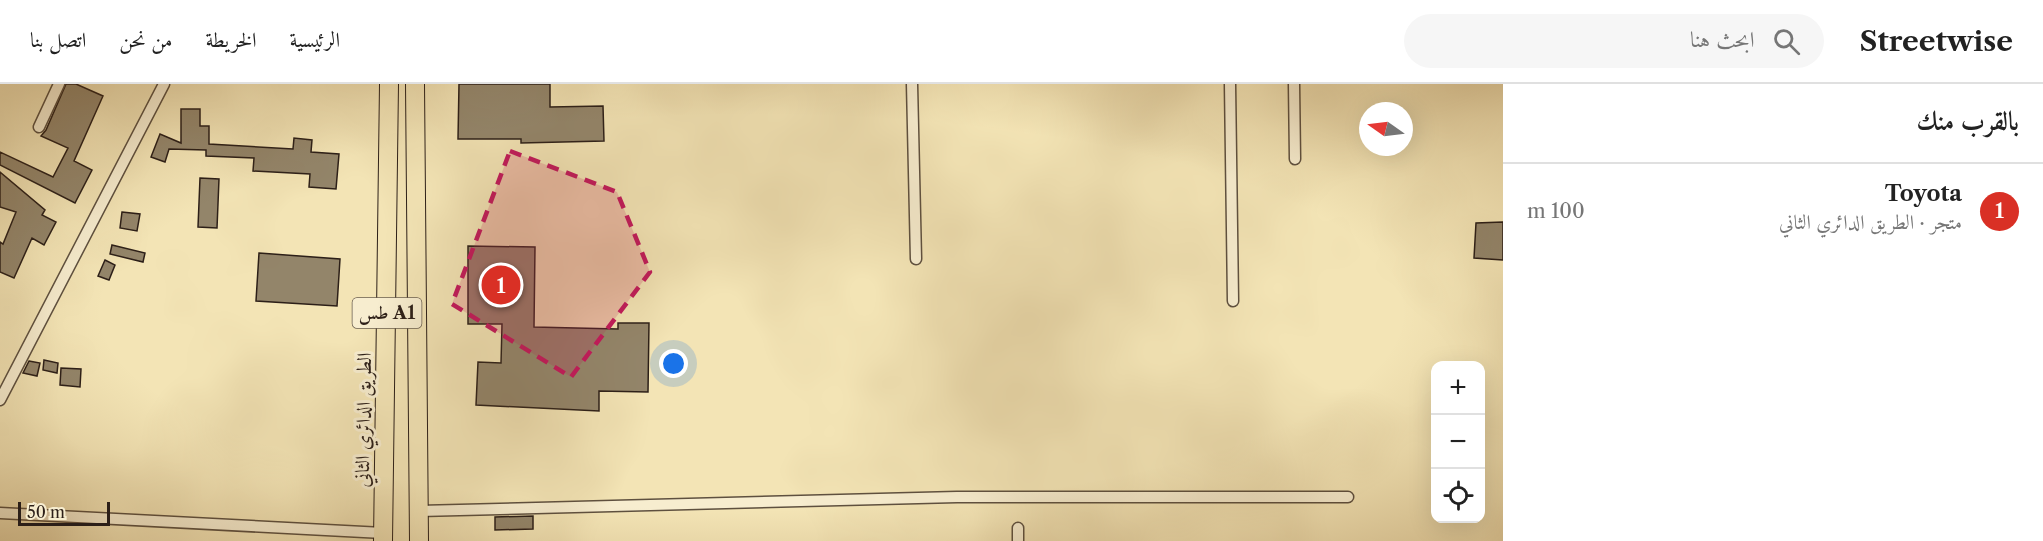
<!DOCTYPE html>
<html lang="ar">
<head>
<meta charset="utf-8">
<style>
  body { margin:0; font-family:"Libre Caslon Text",Amiri,serif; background:#f6f6f6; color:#222; direction:rtl }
  .controls { position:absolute; right:18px; bottom:18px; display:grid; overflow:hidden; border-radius:12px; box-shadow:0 6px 24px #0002 }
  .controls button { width:54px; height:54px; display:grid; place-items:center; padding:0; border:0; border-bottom:2px solid #e0e0e0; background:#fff; color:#222; font:30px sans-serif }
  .compass { position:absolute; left:1359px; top:18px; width:54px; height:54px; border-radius:50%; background:#fff; box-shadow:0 6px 24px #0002; rotate:284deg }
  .scale { position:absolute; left:18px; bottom:15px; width:92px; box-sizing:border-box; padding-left:6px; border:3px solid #2c1f18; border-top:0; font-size:16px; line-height:21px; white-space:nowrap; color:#2c1f18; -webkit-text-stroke:4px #f7edcf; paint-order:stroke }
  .you { position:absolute; left:674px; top:280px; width:21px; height:21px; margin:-15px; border:4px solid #fff; border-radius:50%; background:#1a73e8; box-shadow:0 0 0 9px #1a73e833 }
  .badge { display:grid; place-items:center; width:39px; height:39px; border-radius:50%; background:#d93025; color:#fff; font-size:20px; font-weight:700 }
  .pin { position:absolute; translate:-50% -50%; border:3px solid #fff; box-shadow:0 2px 6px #0006 }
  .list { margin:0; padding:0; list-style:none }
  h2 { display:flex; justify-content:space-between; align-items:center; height:78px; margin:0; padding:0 24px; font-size:26px }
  h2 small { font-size:20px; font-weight:400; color:#767676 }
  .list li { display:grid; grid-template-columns:39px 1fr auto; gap:18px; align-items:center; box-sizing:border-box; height:96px; padding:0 24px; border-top:2px solid #e0e0e0 }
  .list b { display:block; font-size:22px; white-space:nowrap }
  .list p { margin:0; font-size:20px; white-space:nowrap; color:#767676 }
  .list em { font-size:20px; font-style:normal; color:#767676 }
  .icon { flex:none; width:33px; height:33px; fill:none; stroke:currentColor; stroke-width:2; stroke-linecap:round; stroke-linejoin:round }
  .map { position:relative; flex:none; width:1503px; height:457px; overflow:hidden; direction:ltr }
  header { display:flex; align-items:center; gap:36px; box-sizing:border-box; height:84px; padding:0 30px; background:#fff; border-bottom:2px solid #e0e0e0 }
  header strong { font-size:28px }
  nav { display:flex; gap:33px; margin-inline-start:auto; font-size:21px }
  .search { width:420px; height:54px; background:#f6f6f6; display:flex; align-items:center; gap:15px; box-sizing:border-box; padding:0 21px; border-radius:33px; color:#767676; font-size:22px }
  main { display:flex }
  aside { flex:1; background:#fff }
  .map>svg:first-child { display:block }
  .building { fill:#93856a; stroke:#2c1f18; stroke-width:1.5 }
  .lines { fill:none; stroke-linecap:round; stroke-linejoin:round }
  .street-casing { stroke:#5e503f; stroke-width:13 }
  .highway-casing { stroke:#2c1f18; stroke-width:20 }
  .street { stroke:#f7edcf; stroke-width:10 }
  .highway { stroke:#f3e4b5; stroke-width:18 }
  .marked { fill:#c2185b; fill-opacity:0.2; stroke:#c2185b; stroke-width:4.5; stroke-dasharray:12 8; stroke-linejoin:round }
  .labels { text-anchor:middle; stroke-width:6; stroke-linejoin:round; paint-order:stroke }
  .shield { fill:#f7edcf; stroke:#695d4f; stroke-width:1.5 }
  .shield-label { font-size:18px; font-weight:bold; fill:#2c1f18 }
  .street-label { font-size:20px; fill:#2c1f18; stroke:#f7edcf }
</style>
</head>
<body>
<header>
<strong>Streetwise</strong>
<div class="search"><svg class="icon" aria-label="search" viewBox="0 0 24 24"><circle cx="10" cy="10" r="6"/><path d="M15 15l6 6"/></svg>ابحث هنا</div>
<nav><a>الرئيسية</a><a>الخريطة</a><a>من نحن</a><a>اتصل بنا</a></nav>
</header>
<main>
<aside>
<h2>بالقرب منك<small></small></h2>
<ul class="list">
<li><span class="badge">1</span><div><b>Toyota</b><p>متجر · الطريق الدائري الثاني</p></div><em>100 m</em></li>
</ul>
</aside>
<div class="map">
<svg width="1503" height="457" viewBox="0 0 1503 457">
  <rect width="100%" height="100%" fill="#f3e4b5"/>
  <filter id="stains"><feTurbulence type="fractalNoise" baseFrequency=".00333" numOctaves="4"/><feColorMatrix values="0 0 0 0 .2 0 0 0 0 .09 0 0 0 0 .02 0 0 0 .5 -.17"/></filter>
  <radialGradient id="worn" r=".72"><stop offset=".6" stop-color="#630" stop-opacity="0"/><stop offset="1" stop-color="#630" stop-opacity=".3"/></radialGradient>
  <!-- building -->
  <path class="building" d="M66,0H76L103,12L74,77L92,86L75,119L0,81V68L53,93L68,64L41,52L46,46Z
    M459,0H550V23L603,22L604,57L521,59V55H458Z
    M181,25H200V42H209V60L293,65L294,54L312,56L311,68L339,70L336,105L309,103L310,90L253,87L254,74L206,72V66L169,65L165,78L151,73L160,50L181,59Z
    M0,88L45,126L42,131L56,138L44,161L32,154L14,194L0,188V158L3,160L16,128L0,123Z
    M200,94L219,95L217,144L198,143Z
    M122,128L140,130L137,147L120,144Z
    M1503,138V176L1474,174L1476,139Z
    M112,161L145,169L143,178L110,170Z
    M468,162L535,163L534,243L618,245V239H649L648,308L599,307V327L476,321L478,278L501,279L502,240H468Z
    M259,169L340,175L337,222L256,217Z
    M105,176L115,181L109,196L98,192Z
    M44,276L58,279L57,289L43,286Z
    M29,277L40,279L37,292L23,289Z
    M61,284L81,285L80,303L60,301Z
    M533,432V445L495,446V433Z"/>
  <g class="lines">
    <!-- street casing -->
    <g class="street-casing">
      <path id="street" d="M912,0L916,175
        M1230,0L1233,217
        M1294,0L1295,75
        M39,43L59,0
        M0,316L164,0
        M419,427L957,413H1348
        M0,429L383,449
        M1018,457V444"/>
    </g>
    <!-- highway casing -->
    <g class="highway-casing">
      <path id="highway" d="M415,0L419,457
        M383,457L389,0"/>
    </g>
    <!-- street -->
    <use href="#street" class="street"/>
    <!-- highway -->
    <use href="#highway" class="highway"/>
  </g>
  <!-- marked area -->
  <path class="marked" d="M510,67L617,108L650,188L571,293L452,220Z"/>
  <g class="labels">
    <!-- shield labels -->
    <rect class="shield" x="352.5" y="214" width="69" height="30" rx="4.5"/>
    <g class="shield-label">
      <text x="387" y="235">طس A1</text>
    </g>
    <!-- street labels -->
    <g class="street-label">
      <text transform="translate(363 336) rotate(-89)" y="7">الطريق الدائري الثاني</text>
    </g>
  </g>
  <rect width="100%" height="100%" filter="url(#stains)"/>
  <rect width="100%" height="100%" fill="url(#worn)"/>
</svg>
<div class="controls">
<button>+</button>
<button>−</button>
<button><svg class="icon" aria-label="locate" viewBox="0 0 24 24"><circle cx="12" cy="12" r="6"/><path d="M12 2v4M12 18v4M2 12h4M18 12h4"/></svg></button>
</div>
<svg class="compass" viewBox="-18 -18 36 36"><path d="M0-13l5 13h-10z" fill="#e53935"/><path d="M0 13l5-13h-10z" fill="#767676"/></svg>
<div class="scale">50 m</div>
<div class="you"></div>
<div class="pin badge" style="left:501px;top:201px">1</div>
</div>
</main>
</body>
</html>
